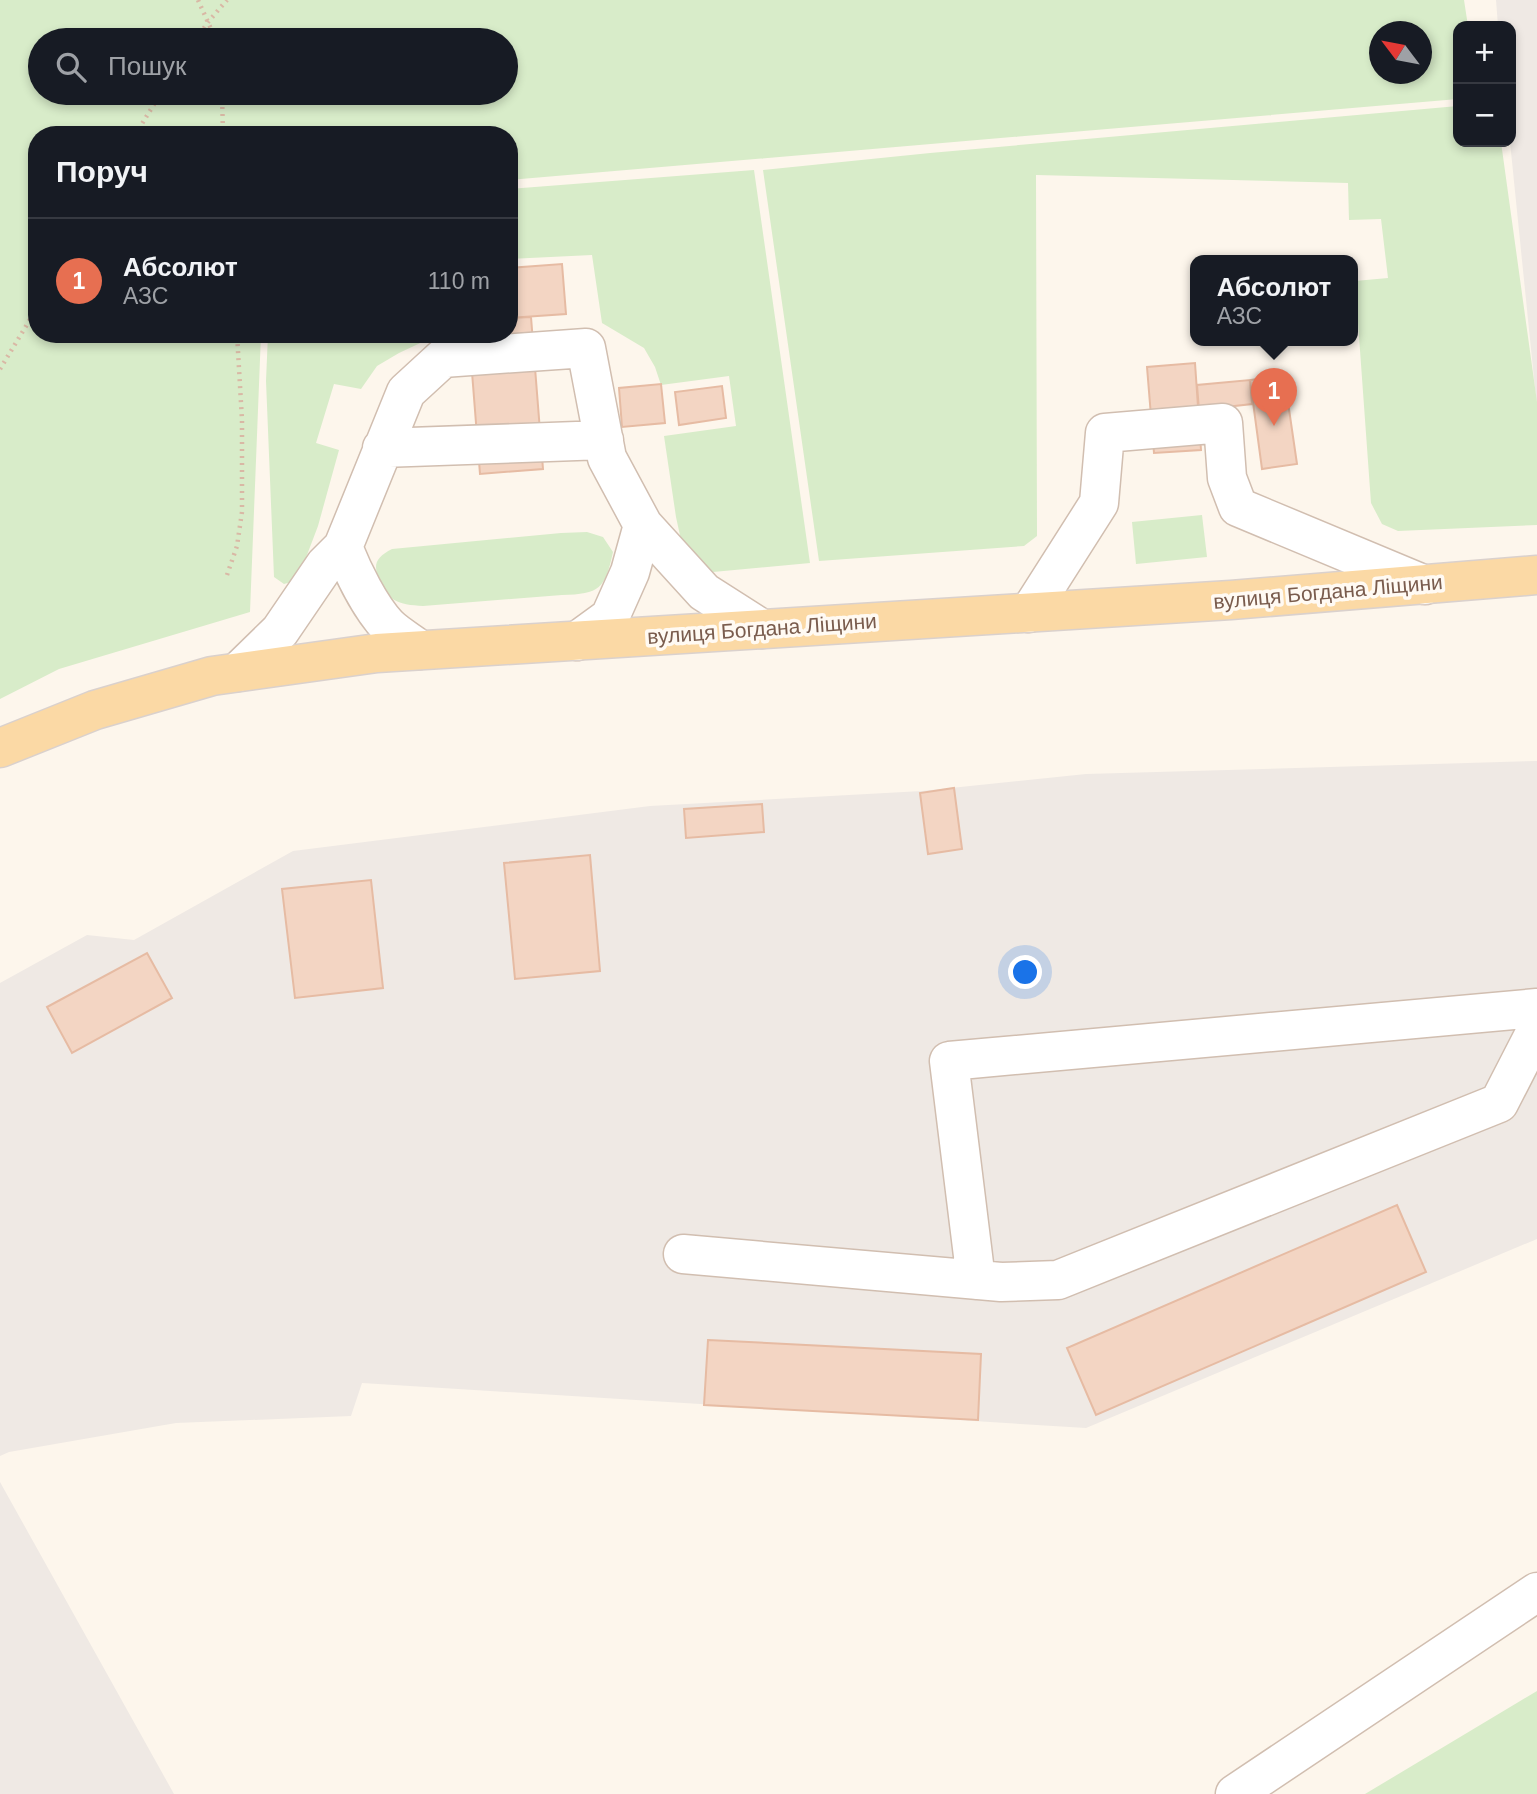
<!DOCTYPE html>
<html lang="uk">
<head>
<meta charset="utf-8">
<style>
  body { margin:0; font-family:Helvetica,sans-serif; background:#242831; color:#f1f3f6 }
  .controls { position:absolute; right:21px; top:21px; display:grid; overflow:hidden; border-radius:14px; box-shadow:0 4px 10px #0003 }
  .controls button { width:63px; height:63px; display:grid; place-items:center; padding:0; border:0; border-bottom:2px solid #363941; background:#171b24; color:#f1f3f6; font:35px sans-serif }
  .compass { position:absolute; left:1369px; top:21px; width:63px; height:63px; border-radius:50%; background:#171b24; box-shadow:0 4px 10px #0003; rotate:302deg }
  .you { position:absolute; left:1026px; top:973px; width:24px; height:24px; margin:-18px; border:5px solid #fff; border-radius:50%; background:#1a73e8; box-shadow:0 0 0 10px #1a73e833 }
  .badge { display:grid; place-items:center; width:46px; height:46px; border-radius:50%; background:#e76f51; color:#fff; font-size:23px; font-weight:700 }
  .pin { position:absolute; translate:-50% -58px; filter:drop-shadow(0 2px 4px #0008) }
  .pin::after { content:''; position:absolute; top:37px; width:24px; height:21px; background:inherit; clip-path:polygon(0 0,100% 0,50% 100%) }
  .popup { position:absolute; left:1190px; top:255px; width:168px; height:91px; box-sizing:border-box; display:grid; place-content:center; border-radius:14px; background:#171b24; filter:drop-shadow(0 2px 5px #0005); font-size:23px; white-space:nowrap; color:#9ea1a6 }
  .popup b { font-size:26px; color:#f1f3f6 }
  .popup::after { content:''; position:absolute; left:50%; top:100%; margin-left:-14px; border:14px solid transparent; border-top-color:#171b24 }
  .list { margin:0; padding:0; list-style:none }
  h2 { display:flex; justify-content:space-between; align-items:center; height:91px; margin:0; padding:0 28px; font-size:30px }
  h2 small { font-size:23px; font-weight:400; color:#9ea1a6 }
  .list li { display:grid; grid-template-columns:46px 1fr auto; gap:21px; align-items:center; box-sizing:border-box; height:126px; padding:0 28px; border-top:2px solid #363941 }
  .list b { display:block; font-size:26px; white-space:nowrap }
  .list p { margin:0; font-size:23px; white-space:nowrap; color:#9ea1a6 }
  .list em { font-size:23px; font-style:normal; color:#9ea1a6 }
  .icon { flex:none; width:38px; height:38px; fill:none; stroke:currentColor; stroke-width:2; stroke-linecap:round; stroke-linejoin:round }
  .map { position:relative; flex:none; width:1537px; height:1794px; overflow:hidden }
  .search { position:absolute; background:#171b24; box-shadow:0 4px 10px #0003; left:28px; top:28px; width:490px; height:77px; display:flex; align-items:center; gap:18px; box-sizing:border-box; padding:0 24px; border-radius:38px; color:#9ea1a6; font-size:26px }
  .panel { position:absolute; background:#171b24; box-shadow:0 4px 10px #0003; left:28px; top:126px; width:490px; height:217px; border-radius:28px }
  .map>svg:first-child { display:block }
  .industrial { fill:#efe9e4 }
  .green { fill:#d8ecc9; fill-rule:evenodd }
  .building { fill:#f3d5c3; stroke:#e6bba3; stroke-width:2 }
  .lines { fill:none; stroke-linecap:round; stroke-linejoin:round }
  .minor-casing { stroke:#d1beb0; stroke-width:41 }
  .major-casing { stroke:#dad1cd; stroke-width:41 }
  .path { stroke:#d9b8a5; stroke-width:4.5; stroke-dasharray:2 5; stroke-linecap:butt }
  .minor { stroke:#fff; stroke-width:38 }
  .major { stroke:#fbd9a5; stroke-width:38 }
  .labels { text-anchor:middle; stroke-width:7; stroke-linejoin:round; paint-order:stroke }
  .street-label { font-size:21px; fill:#7a5c4d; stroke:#fffaf3 }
</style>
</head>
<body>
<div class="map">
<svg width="1537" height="1794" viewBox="0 0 1537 1794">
  <rect width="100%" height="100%" fill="#fdf6ec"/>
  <!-- industrial -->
  <path class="industrial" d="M1496,0H1537V408L1510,142L1511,26H1498Z
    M1537,761V1239L1086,1428L362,1383L351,1416L176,1423L9,1452L0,1456V983L87,935L134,940L293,851L650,806L922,791L1086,774Z
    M0,1482L174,1794H0Z"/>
  <!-- green -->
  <path class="green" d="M0,0H1464L1468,26H1458V99L509,180V135H37V334H261L250,612L59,669L0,699ZM1380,32H1422V74H1380ZM506,40V93H40V40Z
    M1458,106V142H1501L1537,402V525L1398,531L1382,524L1371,503L1355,281L1388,278L1381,219L1349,220L1348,183L1036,175L1037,536L1024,546L819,561L763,170L930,153Z
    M754,170L810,563L713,572L693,560L681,540L676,517L664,436L736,426L729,376L661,385L655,367L644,348L602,323L592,255L509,259V189Z
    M268,334H431V338L399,353L377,366L361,389L334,384L316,443L339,450L318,526L299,576L291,582L284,584L274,577L266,381Z
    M1202,515L1207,557L1136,564L1132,522Z
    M587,532L603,537L613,552C605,589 600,594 562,595L423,606C411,605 401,605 391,598C387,594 384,589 382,584C372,567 374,558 392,549L561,533Z
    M1537,1691V1794H1365Z"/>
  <!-- building -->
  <path class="building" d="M562,264L566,314L509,318V268Z
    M531,317L543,469L480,474L469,334H509V318Z
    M1195,363L1201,450L1154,453L1147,367Z
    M1284,375L1297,464L1262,469L1250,380Z
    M1250,380L1252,404L1199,410L1197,385Z
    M661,384L665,423L622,427L619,388Z
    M722,386L726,418L679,425L675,392Z
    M954,788L962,849L928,854L920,793Z
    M762,804L764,832L686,838L684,809Z
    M590,855L600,971L515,979L504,863Z
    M371,880L383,988L295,998L282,889Z
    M147,953L172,998L72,1053L47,1007Z
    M1397,1205L1426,1272L1096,1415L1067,1348Z
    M708,1340L981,1354L978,1420L704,1405Z"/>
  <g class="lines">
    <!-- minor casing -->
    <g class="minor-casing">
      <path id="minor" d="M382,448L604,440
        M343,547C353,572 370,607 388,626C397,635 410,642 420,650
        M1029,613L1099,503L1105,433L1223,423L1227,478L1238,507L1425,585
        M577,641L610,617L630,572L643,525
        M238,672L280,631L325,565L343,547L406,392L443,358L586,348L607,458L643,525L704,592L762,629
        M683,1254L1001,1282L1058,1280L1499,1103L1537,1029
        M976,1280L949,1061L1537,1008
        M1235,1794L1537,1592"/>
    </g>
    <!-- major casing -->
    <g class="major-casing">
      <path id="major" d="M0,748L95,710L212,676L377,653L1231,600L1537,575"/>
    </g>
    <!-- path -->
    <path class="path" d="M198,0L216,40
      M196,40L208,22L227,0
      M222,93L223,135
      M135,135L161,93
      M0,369L37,308
      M227,575L237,546L242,512V420L237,334"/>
    <!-- minor -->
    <use href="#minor" class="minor"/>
    <!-- major -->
    <use href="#major" class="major"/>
  </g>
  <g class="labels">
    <!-- street labels -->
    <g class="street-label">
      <text transform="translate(1328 592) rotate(-5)" y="7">вулиця Богдана Ліщини</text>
      <text transform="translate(762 629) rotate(-4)" y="7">вулиця Богдана Ліщини</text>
    </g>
  </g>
</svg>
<div class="controls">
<button>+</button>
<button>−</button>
</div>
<svg class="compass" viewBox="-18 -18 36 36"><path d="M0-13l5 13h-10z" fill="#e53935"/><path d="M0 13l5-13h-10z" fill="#9ea1a6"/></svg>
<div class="you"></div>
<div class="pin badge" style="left:1274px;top:426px">1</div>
<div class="popup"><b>Абсолют</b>АЗС</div>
<div class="search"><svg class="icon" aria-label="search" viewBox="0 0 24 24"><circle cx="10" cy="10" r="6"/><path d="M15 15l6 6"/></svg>Пошук</div>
<section class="panel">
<h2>Поруч<small></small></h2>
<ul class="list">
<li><span class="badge">1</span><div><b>Абсолют</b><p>АЗС</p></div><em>110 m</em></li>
</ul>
</section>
</div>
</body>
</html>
